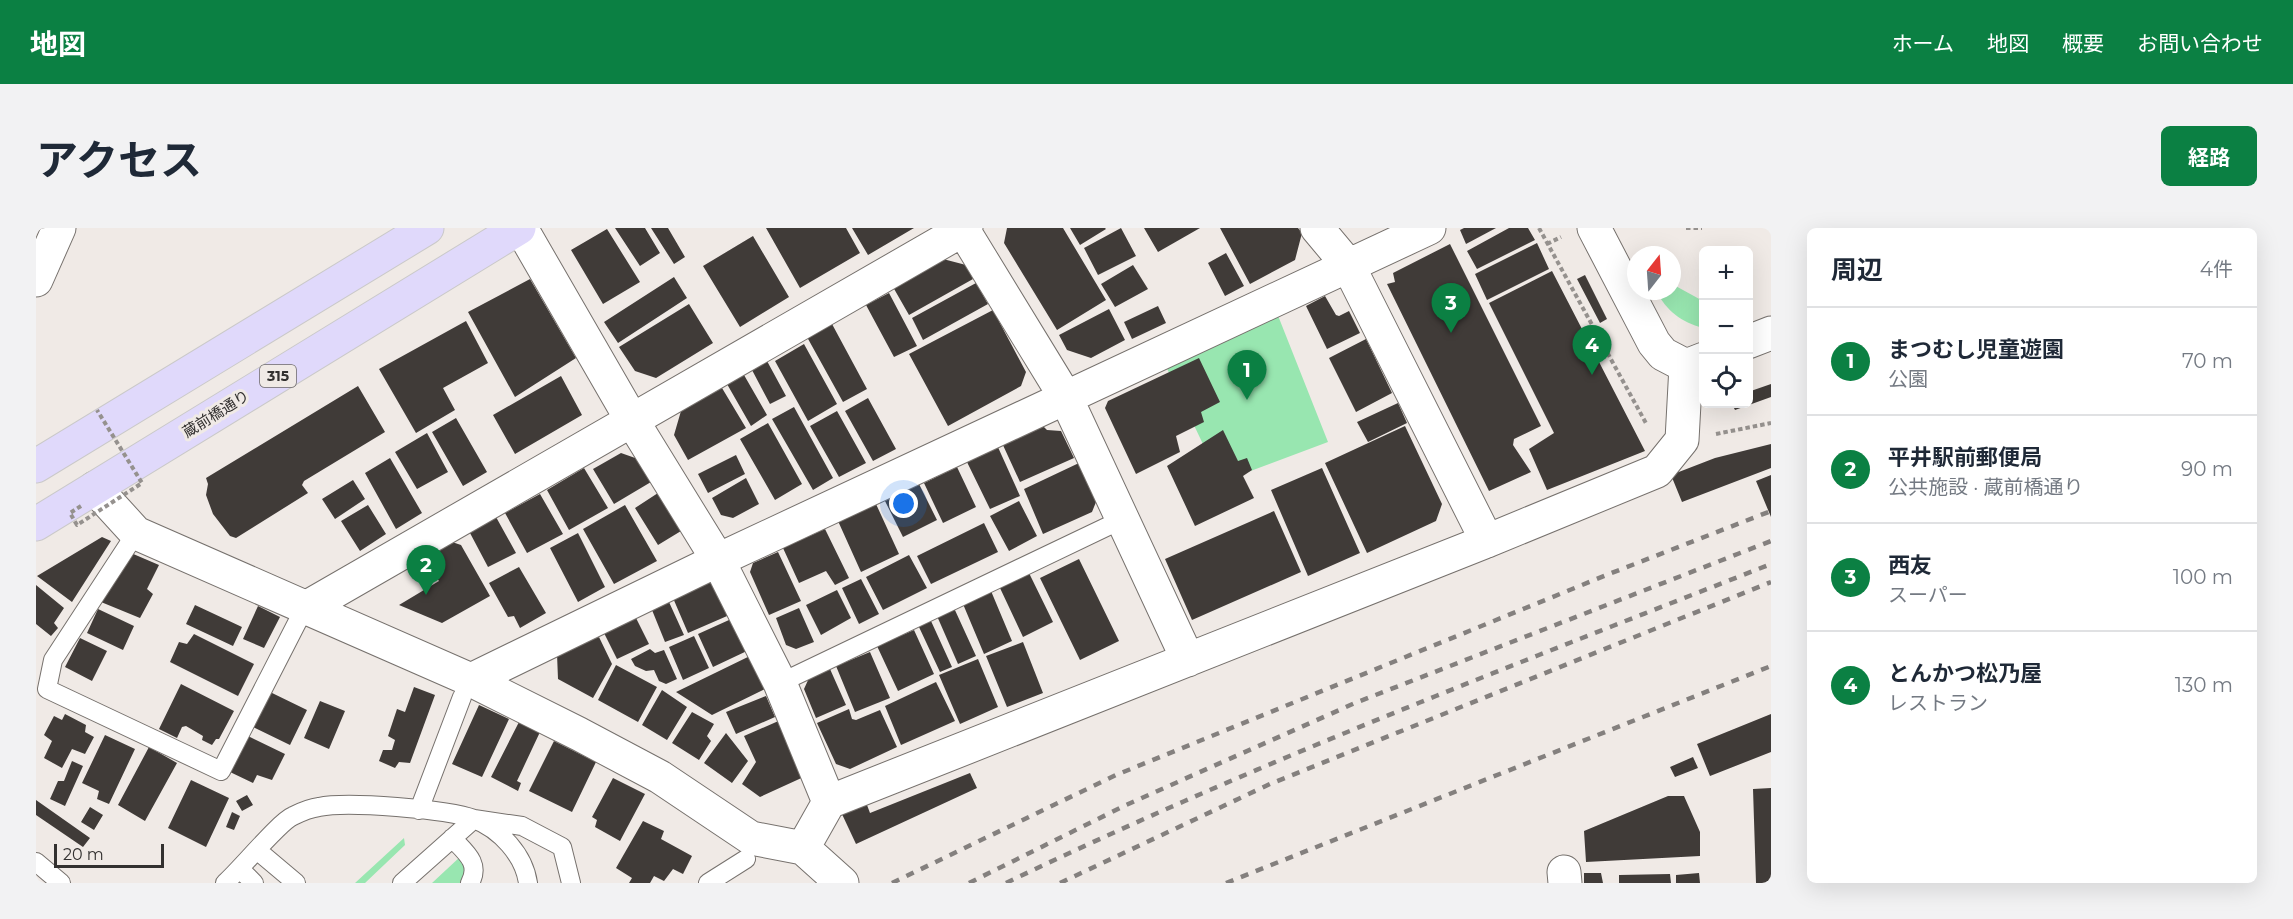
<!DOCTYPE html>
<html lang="ja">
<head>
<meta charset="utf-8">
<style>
  body { margin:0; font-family:Montserrat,"Noto Sans JP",sans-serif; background:#f2f2f3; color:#1f2937 }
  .controls { position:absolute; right:18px; top:18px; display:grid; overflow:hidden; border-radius:9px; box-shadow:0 6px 24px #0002 }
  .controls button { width:54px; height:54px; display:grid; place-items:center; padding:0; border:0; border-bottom:2px solid #e0e1e3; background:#fff; color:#1f2937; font:30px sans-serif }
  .compass { position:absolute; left:1591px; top:18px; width:54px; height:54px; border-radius:50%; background:#fff; box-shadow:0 6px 24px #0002; rotate:17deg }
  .scale { position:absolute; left:18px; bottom:15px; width:110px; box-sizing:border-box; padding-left:6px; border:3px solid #333130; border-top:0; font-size:16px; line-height:21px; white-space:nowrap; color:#333130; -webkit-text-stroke:4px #f0eae6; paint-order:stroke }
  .you { position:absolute; left:868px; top:276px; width:21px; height:21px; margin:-15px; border:4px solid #fff; border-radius:50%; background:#1a73e8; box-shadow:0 0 0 9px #1a73e833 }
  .badge { display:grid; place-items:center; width:39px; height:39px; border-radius:50%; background:#0b8043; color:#fff; font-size:20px; font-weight:700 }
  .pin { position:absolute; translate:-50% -50px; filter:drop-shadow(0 2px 3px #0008) }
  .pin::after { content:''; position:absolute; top:32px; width:21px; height:18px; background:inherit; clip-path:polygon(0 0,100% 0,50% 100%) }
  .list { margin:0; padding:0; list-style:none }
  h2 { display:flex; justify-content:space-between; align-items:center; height:78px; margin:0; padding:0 24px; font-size:26px }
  h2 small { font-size:20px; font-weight:400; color:#747a83 }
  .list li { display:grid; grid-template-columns:39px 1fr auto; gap:18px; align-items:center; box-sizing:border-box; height:108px; padding:0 24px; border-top:2px solid #e0e1e3 }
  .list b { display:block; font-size:22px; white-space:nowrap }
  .list p { margin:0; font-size:20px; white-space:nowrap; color:#747a83 }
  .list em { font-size:20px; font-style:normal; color:#747a83 }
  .icon { flex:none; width:33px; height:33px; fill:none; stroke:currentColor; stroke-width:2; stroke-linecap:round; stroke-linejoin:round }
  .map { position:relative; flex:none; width:1735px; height:655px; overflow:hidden; border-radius:9px }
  header { display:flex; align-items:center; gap:36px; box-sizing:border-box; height:84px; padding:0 30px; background:#0b8043; color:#fff }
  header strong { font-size:28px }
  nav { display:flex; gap:33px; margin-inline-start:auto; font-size:21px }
  .intro { display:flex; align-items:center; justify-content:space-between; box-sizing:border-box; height:144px; padding:0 36px }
  h1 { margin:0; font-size:42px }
  .button { padding:15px 27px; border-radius:9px; background:#0b8043; color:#fff; font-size:21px; font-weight:700 }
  main { display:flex; gap:36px; padding:0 36px }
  aside { flex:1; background:#fff; border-radius:9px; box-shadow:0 6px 24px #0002 }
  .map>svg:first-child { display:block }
  .green { fill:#98e6b0 }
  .building { fill:#403b38 }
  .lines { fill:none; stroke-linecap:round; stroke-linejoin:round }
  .service-casing { stroke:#76716d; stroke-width:20 }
  .minor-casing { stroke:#76716d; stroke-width:35 }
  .tertiary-casing { stroke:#76716d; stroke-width:35 }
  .primary-casing { stroke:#cac9c9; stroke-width:35 }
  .path { stroke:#95918e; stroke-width:4; stroke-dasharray:4.5 3; stroke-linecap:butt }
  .service { stroke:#fff; stroke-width:18 }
  .minor { stroke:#fff; stroke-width:33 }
  .tertiary { stroke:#fff; stroke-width:33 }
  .primary { stroke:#e0d9fb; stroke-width:33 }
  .rail { stroke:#84807e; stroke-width:4.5; stroke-dasharray:8 8; stroke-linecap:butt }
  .path-bridge { stroke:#95918e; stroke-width:4; stroke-dasharray:4.5 3; stroke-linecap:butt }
  .labels { text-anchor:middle; stroke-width:6; stroke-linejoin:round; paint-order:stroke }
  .shield { fill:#f0eae6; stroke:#6c6867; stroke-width:1.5 }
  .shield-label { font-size:14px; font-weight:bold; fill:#333130 }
  .street-label { font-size:15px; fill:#333130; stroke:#f0eae6 }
</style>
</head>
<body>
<header>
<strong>地図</strong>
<nav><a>ホーム</a><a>地図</a><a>概要</a><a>お問い合わせ</a></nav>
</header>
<div class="intro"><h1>アクセス</h1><a class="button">経路</a></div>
<main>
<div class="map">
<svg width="1735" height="655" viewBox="0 0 1735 655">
  <rect width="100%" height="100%" fill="#f0eae6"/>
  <!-- green -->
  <path class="green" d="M1636,56L1667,73V100C1645,94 1631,83 1620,63H1636Z
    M1239,80L1292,214L1185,254L1126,130Z
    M368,610L369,617L329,655H319Z
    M425,628L432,638L427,655H396Z"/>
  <!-- building -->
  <path class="building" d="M579,0H609L624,25L604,38Z
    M615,0H632L649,29L638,36Z
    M730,0H810L824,25L764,60Z
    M816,0H878L832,27Z
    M971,0H1027L1070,72L1021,102L968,15Z
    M1034,0H1069L1070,1L1044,17Z
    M1085,0L1100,28L1062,47L1048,20Z
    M1108,0H1164L1122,24Z
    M1184,0H1262L1266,5L1259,32L1214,56Z
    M1428,0H1460L1430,16L1424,2Z
    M1473,0H1492L1499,12L1441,41L1431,23Z
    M571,1L604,54L567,76L535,22Z
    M717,8L753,69L704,99L667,38Z
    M1501,15L1513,41L1451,72L1439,46Z
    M1414,16L1505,198L1478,211L1477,217L1495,244L1453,263L1351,56L1359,54L1357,45Z
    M1190,25L1208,58L1189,68L1172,35Z
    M907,31L930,37L937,51L873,87L857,59Z
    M1097,37L1112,61L1079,79L1065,56Z
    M1516,43L1609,223L1511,262L1493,221L1518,205L1453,75Z
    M1549,47L1571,91L1564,95L1541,51Z
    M638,49L651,70L582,115L568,94Z
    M494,51L540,130L479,169L432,84Z
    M940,55L952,76L887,112L876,90Z
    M853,65L881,118L858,129L830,77Z
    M1289,68L1300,87L1303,88L1313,83L1324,105L1291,121L1270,78Z
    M653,76L677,115L620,150L599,143L583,119Z
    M1122,78L1130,95L1096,111L1088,94Z
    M1073,81L1089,112L1055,130L1031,122L1023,107Z
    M957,82L990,144L985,158L912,198L873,126Z
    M430,93L452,135L407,160L419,182L380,205L343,141Z
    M796,96L831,161L807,174L771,109Z
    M1330,111L1356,165L1320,184L1293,130Z
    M768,116L801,176L772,193L739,133Z
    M1163,130L1184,174L1165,184L1168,194L1140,208L1144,224L1100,246L1069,180L1072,173Z
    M731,133L750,168L734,176L716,142Z
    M708,147L731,187L715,198L691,156Z
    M525,148L546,187L479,226L457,187Z
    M1735,156V169L1699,182L1696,176H1712V164Z
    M322,158L349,204L268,253L266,257L272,265L200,310L194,308L177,286L170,267L172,256L170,250Z
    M686,160L710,200L652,232L638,207L645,183Z
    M832,170L860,221L837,233L809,183Z
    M1362,175L1371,195L1332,214L1321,194Z
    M758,179L797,250L777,262L736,191Z
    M801,183L830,235L803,249L774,198Z
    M420,190L451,244L427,258L396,204Z
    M732,195L766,256L739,272L704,211Z
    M1006,197L1011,202L1025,203L1038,230L984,254L966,215Z
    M1369,198L1406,276L1400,293L1331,325L1289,235Z
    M1187,202L1202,233L1211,230L1216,242L1207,248L1218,270L1159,298L1131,238Z
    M391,205L412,244L381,261L359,224Z
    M1735,216V240L1646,274L1635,247L1679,230Z
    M961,217L984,268L954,281L930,232Z
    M585,225L602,231L615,254L578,276L557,241Z
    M700,227L709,246L672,265L662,246Z
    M354,230L386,285L360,301L329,245Z
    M1043,235L1060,274L1056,284L1007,306L988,261Z
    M921,239L940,279L907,295L888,255Z
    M548,240L572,280L533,302L511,262Z
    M1286,240L1324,325L1272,348L1235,262Z
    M1735,247V289L1720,253Z
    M710,250L723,276L697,290L685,287L676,270Z
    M317,252L329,271L299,291L286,271Z
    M883,256L901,292L867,309L849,273Z
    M622,265L645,303L622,317L599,280Z
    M504,266L527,306L491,325L469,285Z
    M983,273L1001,308L973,323L954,288Z
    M840,276L863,326L825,344L802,293Z
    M332,277L350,306L324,323L305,293Z
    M589,277L621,333L578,356L547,301Z
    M1238,283L1265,344L1156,392L1129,331Z
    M460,289L480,325L452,339L434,305Z
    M948,295L962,324L895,356L881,328Z
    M789,301L813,350L799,357L790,343L763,355L747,320Z
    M542,305L569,359L542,374L514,320Z
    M66,309L75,313L36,374L1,348Z
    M416,314L425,317L454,368L406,395L363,377L403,353L389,330Z
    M742,324L765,373L733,387L714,344L717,335Z
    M95,325L123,337L111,361L117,366L104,390L65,374Z
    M873,327L891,360L847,382L830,349Z
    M1043,331L1083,413L1044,432L1004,350Z
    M483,339L510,385L484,400L478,388L472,389L453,355Z
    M993,345L1017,394L987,409L964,360Z
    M825,351L843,386L823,396L806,360Z
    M675,354L698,385L652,405L637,370Z
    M0,357L28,380L18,395L22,400L15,408L0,396Z
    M801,362L815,390L785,407L770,377Z
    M955,363L976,413L948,426L927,376Z
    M633,374L648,407L629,414L616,382Z
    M159,377L206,399L197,418L150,396Z
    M222,378L244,389L228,420L207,411Z
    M763,380L778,414L760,421L750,417L740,390Z
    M918,380L940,428L922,436L901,388Z
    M62,381L98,398L87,422L51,405Z
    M600,390L613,416L581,431L568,405Z
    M693,392L701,397L713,422L677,439L662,406Z
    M895,393L916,439L904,444L883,399Z
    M878,402L898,446L862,463L841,418Z
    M158,406L218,436L202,468L134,434L143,414L151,416Z
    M658,408L673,440L647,452L633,419Z
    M563,409L576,436L557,470L522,451L521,426Z
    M44,410L71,423L56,453L29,439Z
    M987,414L1007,465L971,479L950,428Z
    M614,421L619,425L628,422L641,451L630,456L623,453L618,442L610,443L599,438L595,431Z
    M834,424L854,470L819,484L800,438Z
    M718,426L733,459L676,487L640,464Z
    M942,431L962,479L924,496L903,447Z
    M580,437L621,459L602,494L562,472Z
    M794,441L810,477L780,490L768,461L773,450Z
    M900,454L919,493L865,517L849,478Z
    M145,456L198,483L183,511H180L176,517L166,512L167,508L150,498L146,499L141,510L123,501Z
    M378,459L399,467L374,535L363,534L359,540L343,533L347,522H356L359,512L352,508L361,481L369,484Z
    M626,462L651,479L631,512L606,497Z
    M234,464L271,482L254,517L217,499Z
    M730,468L739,489L700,506L690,484Z
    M284,473L309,483L293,521L268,510Z
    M443,477L473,491L446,549L416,536Z
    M813,481L816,491L820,492L844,482L861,519L814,541L800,536L781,495Z
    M656,484L678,496L671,508L675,513L663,532L636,515Z
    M29,486L50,497L49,504L58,509L49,526L36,521L26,540L8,530L16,513L8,507L18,488L26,492Z
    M1735,486V524L1674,548L1661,516Z
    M747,491L772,547L724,569L706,556L720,534L708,508Z
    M483,494L504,504L481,553L485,555L482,563L455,549Z
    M690,505L712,533L696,555L668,535Z
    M69,507L99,521L73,576L61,571L63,563L46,555Z
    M212,508L249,526L236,552L221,547L217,555L194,544Z
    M518,513L560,534L536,584L493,563Z
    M113,519L141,535L109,593L82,577Z
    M1657,529L1662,540L1639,549L1634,539Z
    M36,533L47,538L29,578L14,571L22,553H28Z
    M934,545L941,560L820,616L805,584L831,577L834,585Z
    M577,550L609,566L584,613L559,599L561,592L556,589Z
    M155,552L193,570L170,619L132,600Z
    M1735,560V655H1720L1717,561Z
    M211,567L217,577L206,583L200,573Z
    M1632,568H1648L1664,604V628L1550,634L1548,603Z
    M0,572L54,610L47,619L0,587Z
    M54,579L67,587L58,602L45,594Z
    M196,584L204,588L198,602L190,599Z
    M607,593L628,603L625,611L656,628L647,646L637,641L628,653L618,648L614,655H593L596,650L580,640Z
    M1548,645H1565L1567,655H1548Z
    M1663,645L1664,655H1640V647Z
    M1634,646L1635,655H1583V647Z"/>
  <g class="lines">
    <!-- service casing -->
    <g class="service-casing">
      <path id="service" d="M100,305L17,432L11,461L185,543L268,381
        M744,455L1087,291
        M383,582L426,469
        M416,610C429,624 445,635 434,655
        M222,623L260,655
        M0,634L25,655
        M204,641L218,655
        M189,655C205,641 243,594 257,588C265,584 275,580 283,579C311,573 411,581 438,591C464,601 488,627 492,655
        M366,655L438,591L486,598L526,619L535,655
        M672,655L710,631"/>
    </g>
    <!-- minor casing -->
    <g class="minor-casing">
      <path id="minor" d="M485,0L597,194L682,332L744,455L793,574
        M926,0L1030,170L1152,432
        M1281,0L1312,37L1451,313
        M0,52L23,0
        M59,260L100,305L435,452L543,506L624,549L715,610L767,620L806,655
        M268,381L930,0
        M435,452L682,332L1393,0
        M767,620L793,574L1451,313L1621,243L1646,212L1650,138
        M1528,644L1529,655"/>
    </g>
    <!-- tertiary casing -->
    <g class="tertiary-casing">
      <path id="tertiary" d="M1558,0L1618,115L1627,126L1650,138L1668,131
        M1712,114L1735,105"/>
    </g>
    <!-- primary casing -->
    <g class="primary-casing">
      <path id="primary" d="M0,238L391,0
        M0,296L483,0"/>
    </g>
    <!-- path -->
    <path class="path" d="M1503,0L1611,197
      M1650,0H1666
      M1511,16L1525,9
      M1680,206L1735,195"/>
    <!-- service -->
    <use href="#service" class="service"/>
    <!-- minor -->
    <use href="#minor" class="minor"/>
    <!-- tertiary -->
    <use href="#tertiary" class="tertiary"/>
    <!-- primary -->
    <use href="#primary" class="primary"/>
    <!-- rail -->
    <path class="rail" d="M856,655L1080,547L1573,346L1735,283
      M933,655L1090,577L1319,475L1735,313
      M970,655C1219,535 1478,437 1735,336
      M1024,655L1234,556L1735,354
      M1190,655L1735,438"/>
    <!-- path-bridge -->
    <path class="path-bridge" d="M45,278L34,285L41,297L106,255L61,182"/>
  </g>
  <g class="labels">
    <!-- shield labels -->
    <rect class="shield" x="224" y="137" width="36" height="22" rx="4.5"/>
    <g class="shield-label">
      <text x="242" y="153">315</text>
    </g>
    <!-- street labels -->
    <g class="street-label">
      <text transform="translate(180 186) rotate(-32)" y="5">蔵前橋通り</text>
    </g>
  </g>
</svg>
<div class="controls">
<button>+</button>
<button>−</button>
<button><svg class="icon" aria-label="locate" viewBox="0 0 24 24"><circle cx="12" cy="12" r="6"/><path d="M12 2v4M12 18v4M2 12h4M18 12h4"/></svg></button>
</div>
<svg class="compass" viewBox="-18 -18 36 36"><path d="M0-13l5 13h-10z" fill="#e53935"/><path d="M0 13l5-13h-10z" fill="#747a83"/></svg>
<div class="scale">20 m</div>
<div class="you"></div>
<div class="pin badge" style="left:1211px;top:172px">1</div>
<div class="pin badge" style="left:390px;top:367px">2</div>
<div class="pin badge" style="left:1415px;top:105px">3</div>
<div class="pin badge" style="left:1556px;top:147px">4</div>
</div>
<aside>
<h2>周辺<small>4件</small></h2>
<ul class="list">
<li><span class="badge">1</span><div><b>まつむし児童遊園</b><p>公園</p></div><em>70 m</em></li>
<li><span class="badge">2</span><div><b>平井駅前郵便局</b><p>公共施設 · 蔵前橋通り</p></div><em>90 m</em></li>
<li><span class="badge">3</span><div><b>西友</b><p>スーパー</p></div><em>100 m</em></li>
<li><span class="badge">4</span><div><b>とんかつ松乃屋</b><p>レストラン</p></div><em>130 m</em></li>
</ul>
</aside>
</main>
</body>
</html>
